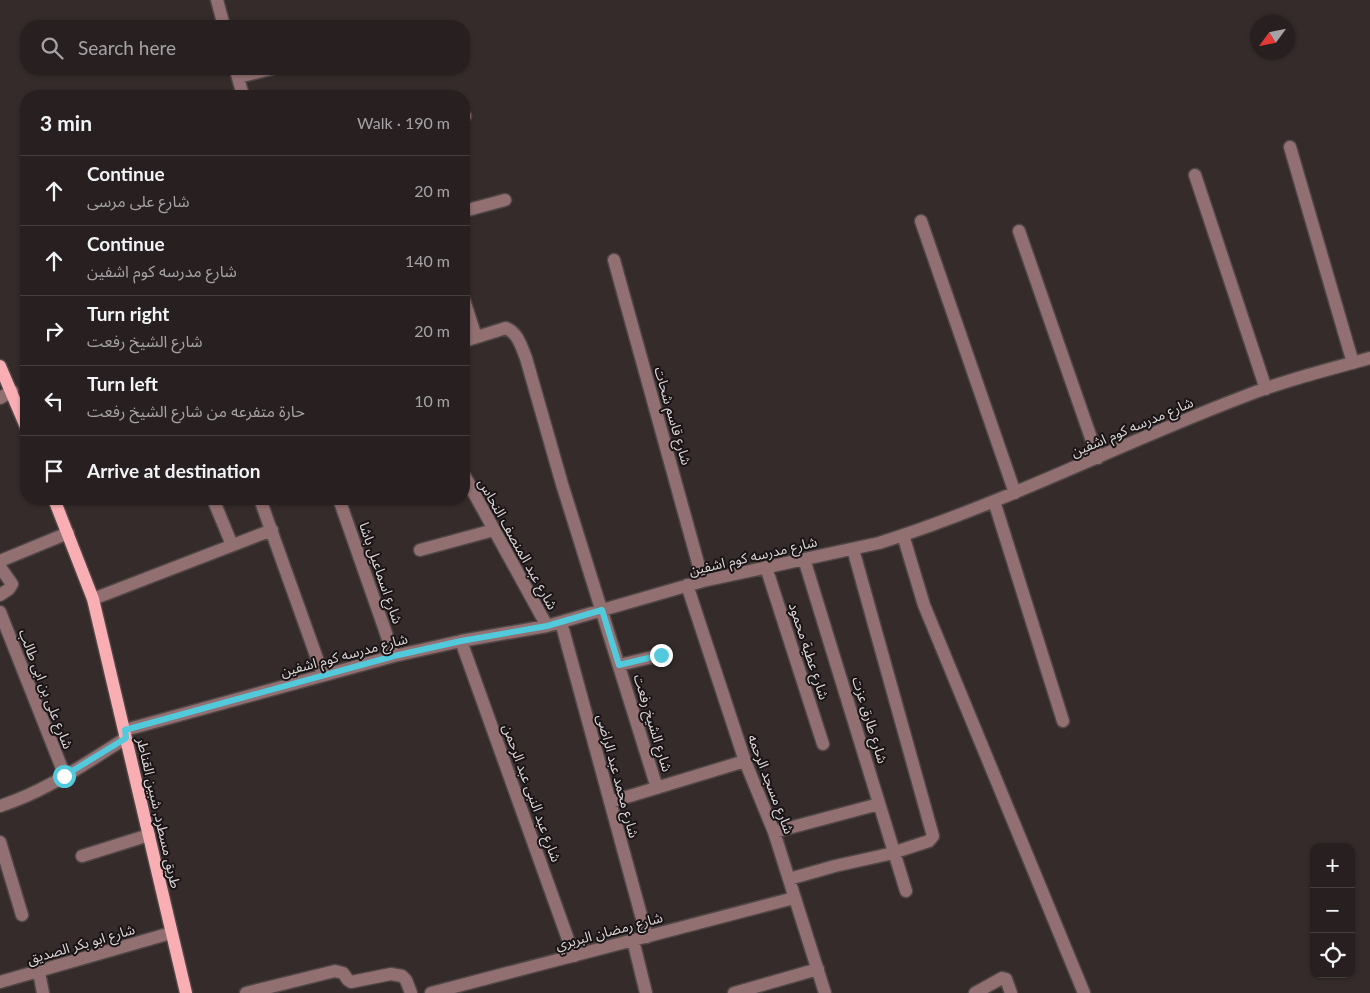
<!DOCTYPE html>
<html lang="en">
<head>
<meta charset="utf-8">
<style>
  body { margin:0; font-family:Lato,"Noto Sans Arabic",sans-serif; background:#302829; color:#f1f3f6 }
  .controls { position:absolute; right:15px; bottom:15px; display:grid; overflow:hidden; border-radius:10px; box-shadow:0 1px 4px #0004 }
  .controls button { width:45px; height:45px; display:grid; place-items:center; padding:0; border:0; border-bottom:1px solid #443e3e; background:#282020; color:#f1f3f6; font:25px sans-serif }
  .compass { position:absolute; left:1250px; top:15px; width:45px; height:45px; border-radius:50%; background:#282020; box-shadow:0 1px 4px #0004; rotate:237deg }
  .stop { position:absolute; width:15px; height:15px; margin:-11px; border:4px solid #53cadc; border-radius:50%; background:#fff }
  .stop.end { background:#53cadc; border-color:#fff; box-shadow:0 1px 5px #0008 }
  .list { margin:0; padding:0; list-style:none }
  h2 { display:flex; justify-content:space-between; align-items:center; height:65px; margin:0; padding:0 20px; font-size:21px }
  h2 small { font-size:16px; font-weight:400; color:#a5a3a5 }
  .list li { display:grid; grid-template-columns:32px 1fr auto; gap:15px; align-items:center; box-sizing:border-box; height:70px; padding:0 20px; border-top:1px solid #443e3e }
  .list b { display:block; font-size:19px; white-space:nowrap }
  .list p { margin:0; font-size:16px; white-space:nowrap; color:#a5a3a5 }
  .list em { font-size:16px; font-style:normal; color:#a5a3a5 }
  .icon { flex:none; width:28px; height:28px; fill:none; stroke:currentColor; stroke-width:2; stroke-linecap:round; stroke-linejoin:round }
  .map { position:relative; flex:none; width:1370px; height:993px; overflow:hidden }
  .search { position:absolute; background:#282020; box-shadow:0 1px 4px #0004; left:20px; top:20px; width:450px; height:55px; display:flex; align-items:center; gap:12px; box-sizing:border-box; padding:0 18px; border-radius:20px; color:#a5a3a5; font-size:19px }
  .panel { position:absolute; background:#282020; box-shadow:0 1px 4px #0004; left:20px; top:90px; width:450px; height:415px; border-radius:20px }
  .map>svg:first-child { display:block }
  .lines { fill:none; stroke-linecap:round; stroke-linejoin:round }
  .minor-casing { stroke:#504646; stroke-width:15 }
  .major-casing { stroke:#504646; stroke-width:15 }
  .minor { stroke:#926f70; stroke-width:12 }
  .major { stroke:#f8aeb3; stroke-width:12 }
  .route { stroke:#53cadc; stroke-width:6 }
  .labels { text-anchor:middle; stroke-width:4; stroke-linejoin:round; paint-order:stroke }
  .street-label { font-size:14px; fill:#dcd5d5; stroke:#191415 }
</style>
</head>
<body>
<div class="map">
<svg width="1370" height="993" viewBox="0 0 1370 993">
  <rect width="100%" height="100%" fill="#352b2b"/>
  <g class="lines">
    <!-- minor casing -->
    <g class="minor-casing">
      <path id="minor" d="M217,0L224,26
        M236,70L243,96
        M238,77L271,69
        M464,117L465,116
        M1290,147L1353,363
        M1195,175L1266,389
        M464,211L505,200
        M921,221L1015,493
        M1019,231L1098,458
        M614,260L703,581
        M464,300L476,337
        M464,341L506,328C518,333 521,346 526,358L562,484L657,788
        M0,398L12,391
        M464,475L547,626
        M213,499L232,545
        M260,499L323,675
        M339,499L394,656
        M994,501L1063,721
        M903,535L924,605L1084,993
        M420,550L494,530
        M804,559L906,891
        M0,561L68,533
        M0,567L12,584L9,589L0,595
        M766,567L823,744
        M687,585L745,761L774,832L825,993
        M93,599L272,530
        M0,612L65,776
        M561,622L647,937
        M461,641L574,956
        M619,665L661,655
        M125,730L394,656L461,641L547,626L703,581L879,543C1003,504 1119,444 1240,398C1282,381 1327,370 1370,358
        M610,802L745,761
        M0,806C45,792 86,763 126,738
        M774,832L879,804
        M0,842L22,915
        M82,856L149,835
        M789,879L835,866L889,854L929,841L933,836L853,549
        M633,940L646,993
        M39,972L43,993
        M0,982L171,933
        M246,993L335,971L343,973L348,980L351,982L391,974L402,976L406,980L411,993
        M431,993L794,898
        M734,993L818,969
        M975,993L1002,978L1006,979L1011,993"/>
    </g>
    <!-- major casing -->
    <g class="major-casing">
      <path id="major" d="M0,366L26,427
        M54,499L93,599L186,993"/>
    </g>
    <!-- minor -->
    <use href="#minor" class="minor"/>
    <!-- major -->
    <use href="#major" class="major"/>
  </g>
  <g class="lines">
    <!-- route -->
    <path class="route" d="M64,776L126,738L125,730L394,656L461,641L547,626L602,610L619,665L661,655"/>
  </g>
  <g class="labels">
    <!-- street labels -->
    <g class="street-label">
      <text transform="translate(673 416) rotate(74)" y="5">شارع قاسم شحات</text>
      <text transform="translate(1132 427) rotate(-23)" y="5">شارع مدرسه كوم اشفين</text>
      <text transform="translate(518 544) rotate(61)" y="5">شارع عبد المنصف النحاس</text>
      <text transform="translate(753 556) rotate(-13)" y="5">شارع مدرسه كوم اشفين</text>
      <text transform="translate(381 573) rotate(71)" y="5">شارع اسماعيل باشا</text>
      <text transform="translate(809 651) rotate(72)" y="5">شارع عطية محمود</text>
      <text transform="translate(344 655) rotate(-15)" y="5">شارع مدرسه كوم اشفين</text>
      <text transform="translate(46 689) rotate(69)" y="5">شارع على بن ابى طالب</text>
      <text transform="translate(870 720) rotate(73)" y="5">شارع طارق عزت</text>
      <text transform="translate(653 723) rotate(73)" y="5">شارع الشيخ رفعت</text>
      <text transform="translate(618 776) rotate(75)" y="5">شارع محمد عبد الراضى</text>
      <text transform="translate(771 784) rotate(69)" y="5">شارع مسجد الرحمه</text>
      <text transform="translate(532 793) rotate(70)" y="5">شارع عبد النبى عبد الرحمن</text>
      <text transform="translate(159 813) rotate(77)" y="5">طريق مسطرد, شبين القناطر</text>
      <text transform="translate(609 931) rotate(-15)" y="5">شارع رمضان البربري</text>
      <text transform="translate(81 944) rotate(-16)" y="5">شارع ابو بكر الصديق</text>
    </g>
  </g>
</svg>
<div class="controls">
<button>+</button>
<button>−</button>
<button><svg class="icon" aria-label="locate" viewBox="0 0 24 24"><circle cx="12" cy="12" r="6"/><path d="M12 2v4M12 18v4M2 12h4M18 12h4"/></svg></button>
</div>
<svg class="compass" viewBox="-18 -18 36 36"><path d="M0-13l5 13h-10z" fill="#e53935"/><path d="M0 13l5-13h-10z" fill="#a5a3a5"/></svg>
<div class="stop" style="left:64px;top:776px"></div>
<div class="stop end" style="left:661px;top:655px"></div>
<div class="search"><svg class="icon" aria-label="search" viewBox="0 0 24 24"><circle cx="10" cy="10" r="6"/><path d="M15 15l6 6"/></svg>Search here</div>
<section class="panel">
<h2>3 min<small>Walk · 190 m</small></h2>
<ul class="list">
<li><svg class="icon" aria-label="ahead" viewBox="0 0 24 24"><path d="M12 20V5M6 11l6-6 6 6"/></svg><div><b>Continue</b><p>شارع على مرسى</p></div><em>20 m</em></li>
<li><svg class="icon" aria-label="ahead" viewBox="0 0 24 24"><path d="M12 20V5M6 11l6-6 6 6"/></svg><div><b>Continue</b><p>شارع مدرسه كوم اشفين</p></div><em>140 m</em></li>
<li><svg class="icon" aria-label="right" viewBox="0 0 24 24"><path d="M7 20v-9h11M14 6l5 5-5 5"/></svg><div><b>Turn right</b><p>شارع الشيخ رفعت</p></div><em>20 m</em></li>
<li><svg class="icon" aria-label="left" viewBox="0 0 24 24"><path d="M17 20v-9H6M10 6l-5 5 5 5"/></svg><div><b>Turn left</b><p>حارة متفرعه من شارع الشيخ رفعت</p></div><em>10 m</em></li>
<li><svg class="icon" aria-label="arrive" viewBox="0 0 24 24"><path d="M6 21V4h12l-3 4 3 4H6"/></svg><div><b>Arrive at destination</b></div></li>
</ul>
</section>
</div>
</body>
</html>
